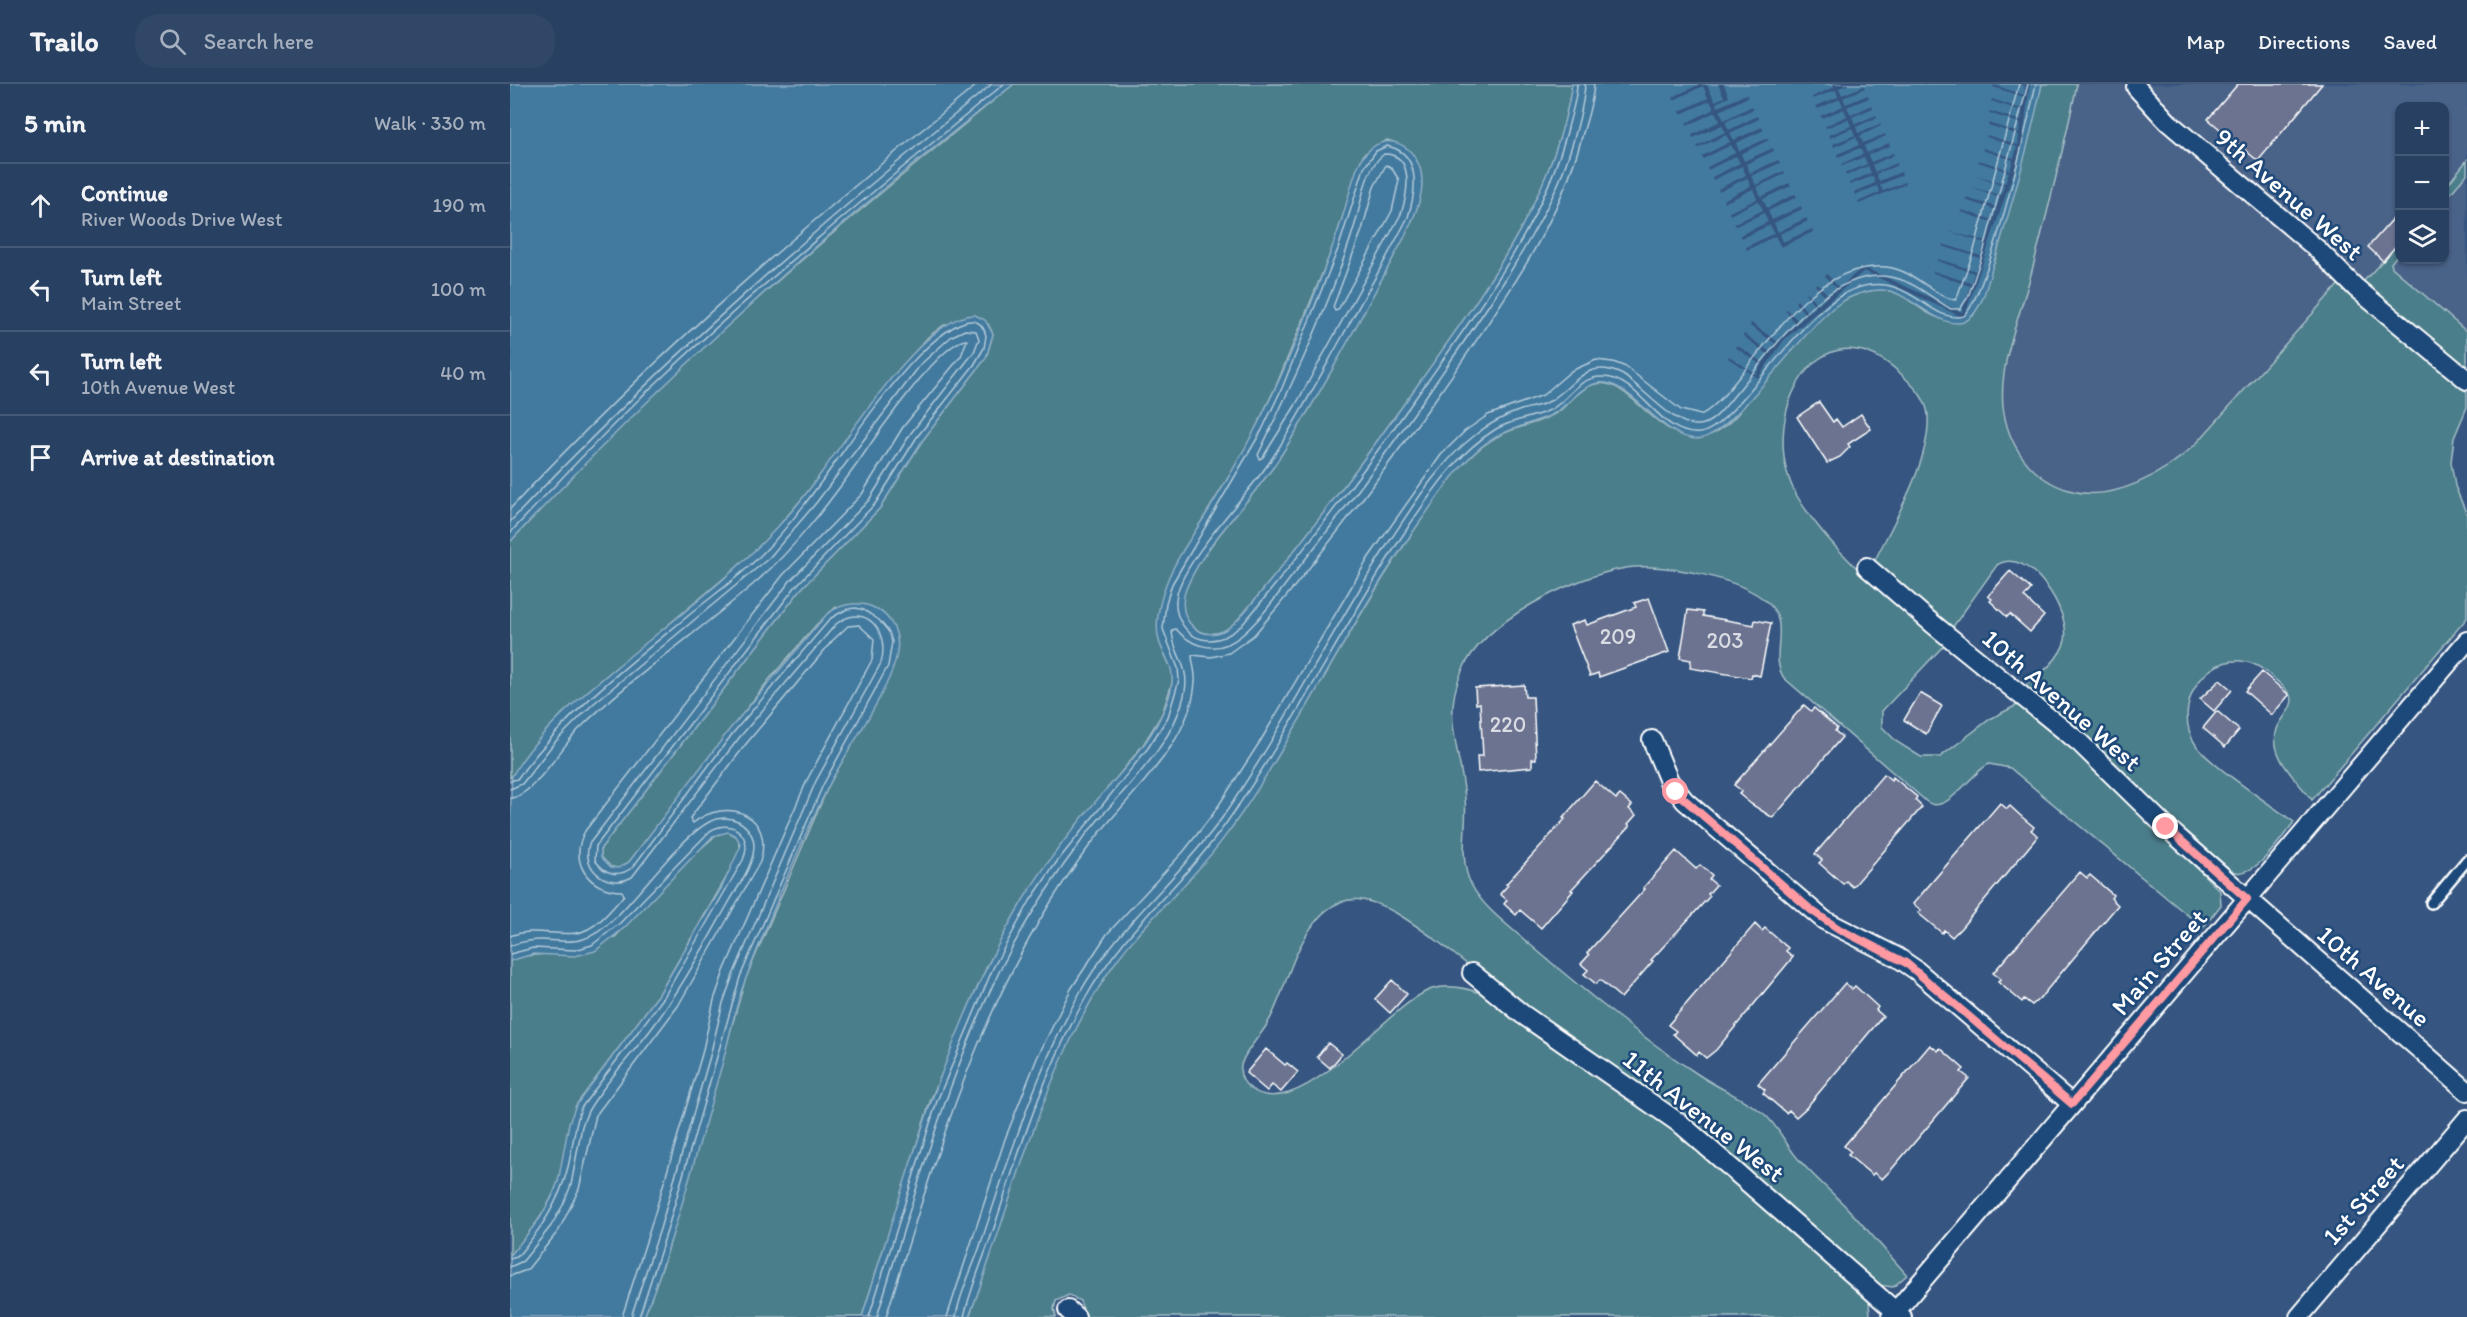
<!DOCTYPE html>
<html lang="en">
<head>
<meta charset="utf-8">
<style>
  body { margin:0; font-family:Itim,sans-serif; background:#304767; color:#f1f3f6 }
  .controls { position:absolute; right:18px; top:18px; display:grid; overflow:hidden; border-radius:12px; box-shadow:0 2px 4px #0004 }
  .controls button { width:54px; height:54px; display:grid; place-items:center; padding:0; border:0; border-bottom:2px solid #445976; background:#284061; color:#f1f3f6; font:30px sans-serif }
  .stop { position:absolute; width:18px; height:18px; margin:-14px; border:4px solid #ff9aa2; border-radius:50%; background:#fff }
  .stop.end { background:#ff9aa2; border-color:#fff; box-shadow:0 2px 6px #0008 }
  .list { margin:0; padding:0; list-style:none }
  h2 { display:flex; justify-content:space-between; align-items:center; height:78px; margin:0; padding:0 24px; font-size:26px }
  h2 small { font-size:20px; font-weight:400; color:#a5afbd }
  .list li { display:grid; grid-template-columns:39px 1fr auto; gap:18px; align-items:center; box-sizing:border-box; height:84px; padding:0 24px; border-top:2px solid #445976 }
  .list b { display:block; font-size:22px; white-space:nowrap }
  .list p { margin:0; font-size:20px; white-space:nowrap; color:#a5afbd }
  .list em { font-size:20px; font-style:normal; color:#a5afbd }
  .icon { flex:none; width:33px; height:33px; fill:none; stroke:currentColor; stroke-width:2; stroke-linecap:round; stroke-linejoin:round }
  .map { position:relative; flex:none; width:1957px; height:1233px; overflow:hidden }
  header { display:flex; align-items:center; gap:36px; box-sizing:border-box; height:84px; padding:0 30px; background:#284061; border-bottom:2px solid #445976 }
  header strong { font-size:28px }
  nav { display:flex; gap:33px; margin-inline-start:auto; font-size:21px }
  .search { width:420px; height:54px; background:#304767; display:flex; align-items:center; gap:15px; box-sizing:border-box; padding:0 21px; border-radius:24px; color:#a5afbd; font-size:22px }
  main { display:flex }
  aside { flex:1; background:#284061 }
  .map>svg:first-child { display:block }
  .built { fill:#4a6288; fill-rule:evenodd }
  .green { fill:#4b7e8b; stroke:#a5bec5; stroke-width:1.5 }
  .water { fill:#427a9f; stroke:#8eafc5; stroke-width:1.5 }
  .pier { fill:#365681 }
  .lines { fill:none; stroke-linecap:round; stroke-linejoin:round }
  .shore { stroke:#b3cad9; stroke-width:1.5 }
  .building { fill:#6c7390; stroke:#fff; stroke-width:1.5 }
  .service-casing { stroke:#fff; stroke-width:14 }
  .minor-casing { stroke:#fff; stroke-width:22 }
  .service { stroke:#1f4a7a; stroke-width:9 }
  .minor { stroke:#1f4a7a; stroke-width:18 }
  .route { stroke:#ff9aa2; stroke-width:8 }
  .labels { text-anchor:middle; stroke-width:5; stroke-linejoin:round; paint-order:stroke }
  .number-label { font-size:22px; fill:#dadce3 }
  .street-label { font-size:26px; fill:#fff; stroke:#1f4a7a }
</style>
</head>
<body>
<header>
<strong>Trailo</strong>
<div class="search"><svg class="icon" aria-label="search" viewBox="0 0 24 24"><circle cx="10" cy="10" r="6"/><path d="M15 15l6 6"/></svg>Search here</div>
<nav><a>Map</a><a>Directions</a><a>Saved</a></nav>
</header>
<main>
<aside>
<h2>5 min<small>Walk · 330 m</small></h2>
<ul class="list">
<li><svg class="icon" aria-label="ahead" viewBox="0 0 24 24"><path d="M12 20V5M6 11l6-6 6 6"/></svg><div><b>Continue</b><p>River Woods Drive West</p></div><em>190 m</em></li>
<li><svg class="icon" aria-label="left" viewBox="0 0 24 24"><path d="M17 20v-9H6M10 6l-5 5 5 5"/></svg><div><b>Turn left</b><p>Main Street</p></div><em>100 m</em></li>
<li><svg class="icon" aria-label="left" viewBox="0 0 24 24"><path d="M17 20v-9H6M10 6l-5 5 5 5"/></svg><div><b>Turn left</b><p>10th Avenue West</p></div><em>40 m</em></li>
<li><svg class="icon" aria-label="arrive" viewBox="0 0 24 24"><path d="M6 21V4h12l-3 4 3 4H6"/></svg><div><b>Arrive at destination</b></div></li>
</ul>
</aside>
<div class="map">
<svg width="1957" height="1233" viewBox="0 0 1957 1233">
  <rect width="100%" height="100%" fill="#365681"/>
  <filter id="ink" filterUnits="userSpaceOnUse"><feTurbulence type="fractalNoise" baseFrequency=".0167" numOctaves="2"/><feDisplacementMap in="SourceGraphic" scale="12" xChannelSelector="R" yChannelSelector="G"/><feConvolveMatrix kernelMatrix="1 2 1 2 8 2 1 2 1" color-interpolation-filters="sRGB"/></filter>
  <g filter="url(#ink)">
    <!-- built -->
    <path class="built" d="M1532,0H1957V308L1851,220L1627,482L1331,218L1429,234L1497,134ZM1890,22H1934V176H1890Z"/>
    <!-- green -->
    <path class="green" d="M504,0H1062C1045,114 973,208 909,299C854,376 799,451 738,524C731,532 724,542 713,547C689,558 667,534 674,510C685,471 742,415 766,379C813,307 852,229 894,154C908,126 921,97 899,71C892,63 887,58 877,56L854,70L849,81L823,163L766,302L734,368L666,479L653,567L662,586L663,596L652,630L633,661L541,775L515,814L477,882L421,1015L352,1233H134L155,1176L235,896L318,703L383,584L326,523L306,541L258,597L119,778L109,784L101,783L91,773V764L291,505L370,424L412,357L476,274L483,250L478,240L434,241L418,253L382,294L296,410L250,464L52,630L0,694V458C49,406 97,354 149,305C262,197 383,98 504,0Z
      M1532,0H1567C1554,65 1537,130 1520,194C1509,235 1489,279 1493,322C1497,360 1521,395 1559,406C1602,420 1655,389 1686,360L1829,200L1957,308V323L1944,354L1941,378L1945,402L1957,431V534L1802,716C1788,697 1758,672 1767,645C1771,634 1781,628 1782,616C1779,606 1769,599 1761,592C1712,546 1655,615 1686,661C1701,682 1761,721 1784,738C1771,754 1745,797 1722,787L1512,604C1528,592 1550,577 1555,556C1561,528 1519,461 1487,481L1440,547L1363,480C1383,439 1421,377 1418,331C1416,313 1403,302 1391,290C1307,212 1244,337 1287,412C1322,472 1385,516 1436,559L1372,627V643L1387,658L1411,673H1430L1480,635L1511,619L1572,669L1710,807L1711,821L1693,844L1500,684L1479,680C1460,689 1437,732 1417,718L1274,594C1258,571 1282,541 1258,519C1232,494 1151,478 1116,484C1064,492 973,537 952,587C931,634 951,667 955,714C958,742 948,774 961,800C973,824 998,841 1017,858C1072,905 1129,952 1189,991C1210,1005 1233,1014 1253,1029C1270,1043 1276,1063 1291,1078C1306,1095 1324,1110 1339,1126C1359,1147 1378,1170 1397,1191L1383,1203L1368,1201L926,856C867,813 825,786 786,871C775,895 770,920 756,942C745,960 715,985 740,1004C790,1044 878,919 922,905C939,900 955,904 971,909L1128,1014L1359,1216L1360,1233H576L570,1217L559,1211L546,1217L544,1225L546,1233H459C495,1137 519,1036 566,944C584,909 606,873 633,843C663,808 697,778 724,740C785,651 833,553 893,463C915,430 937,393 967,367C996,341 1019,345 1046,329C1058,322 1065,309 1077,303C1121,280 1145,372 1204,349C1218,343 1230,327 1239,316C1271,278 1312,212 1365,206C1396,203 1407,229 1430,234C1440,236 1453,232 1463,232L1486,173Z
      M1957,76V90L1935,116V104Z
      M1889,159V169L1881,179L1882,183L1957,248V285L1853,198Z
      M210,748C227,746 234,758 228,773L149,910L66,1021C56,1046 56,1073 48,1098C38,1127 19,1149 0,1172V877L13,872L38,870L105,853L182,772Z"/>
    <!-- water -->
    <path class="water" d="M0,0H504C324,139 155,292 0,458Z
      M1062,0H1532C1519,61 1502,121 1483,181C1478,197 1474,219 1462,232C1441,256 1403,212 1380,207C1362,203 1341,211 1327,221C1292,245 1221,355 1187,355C1149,355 1118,289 1084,300C1066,306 1056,325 1039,332C1014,342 992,346 971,363C947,383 930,410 912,435C859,509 818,589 771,667C747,707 722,747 691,782C658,820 621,852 594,895C529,999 502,1119 459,1233H352C397,1091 436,945 513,816C534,782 560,748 586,717C609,690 636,664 651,632C660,614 667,595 658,577C655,570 651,564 649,557C644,539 650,518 656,500C667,471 687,446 703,419C726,382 746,345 765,305C789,253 810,198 829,144C836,124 840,102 848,82C869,37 913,61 912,99C912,118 902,137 894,154C853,229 813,307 766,379C738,421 695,458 676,505C666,530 685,559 713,547C724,542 731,532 738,524C799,451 854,376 909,299C973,208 1045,114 1062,0Z
      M465,231L475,236L483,250L476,274L412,357L370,424L291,505L91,764V773L101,783L109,784L119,778L219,646L317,530C350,505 393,529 387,568C383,602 336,668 319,701C288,763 262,829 236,894C225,922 220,952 212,981C187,1065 166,1151 134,1233H0V1172L30,1134L41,1115L48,1098L59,1039L66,1021L149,910L212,803L231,761L226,752L218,748L203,752L114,844L85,867L65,872L23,870L0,877C0,853 0,702 2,692C29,645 74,610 115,576C179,523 243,477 295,411C328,370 411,230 465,231Z"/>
    <!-- pier -->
    <path class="pier" d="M1190,0L1197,1L1205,17L1214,13L1208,0H1214L1219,13L1206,19L1208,23L1236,10L1238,13L1210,27L1214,36L1242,22L1244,25L1215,38L1219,46L1247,32L1249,35L1220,49L1224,56L1252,43L1254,46L1226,59L1229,67L1258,54L1259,56L1231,70L1234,77L1263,64L1264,67L1236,80L1240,89L1268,76L1270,79L1241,92L1246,101L1274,87L1275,90L1247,103L1251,113L1279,99L1281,102L1253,115L1257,124L1285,110L1287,113L1258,127L1262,136L1291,122L1292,125L1264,139L1268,148L1296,134L1298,137L1270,150L1273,158L1302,145L1303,148L1271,163L1265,152L1237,166L1236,163L1264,149L1260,141L1232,154L1230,151L1258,138L1254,129L1226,142L1224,140L1253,126L1248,117L1220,131L1219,128L1247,115L1243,105L1214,119L1213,116L1241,102L1237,94L1209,108L1208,105L1236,91L1232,82L1203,96L1202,93L1230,79L1226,72L1198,86L1197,83L1225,69L1221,61L1193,75L1192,72L1220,58L1216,51L1188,64L1187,62L1215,48L1212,41L1183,54L1182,51L1210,37L1205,28L1177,42L1176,39L1204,25L1200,17L1171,30L1170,27L1198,14L1193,2L1164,16L1163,13Z
      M1323,0H1339L1329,4L1332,11L1354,2L1355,4L1333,14L1336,20L1358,11L1359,14L1337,23L1341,31L1362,21L1363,24L1342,33L1345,40L1366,31L1368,33L1346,43L1348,49L1370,40L1371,42L1350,52L1353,59L1375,50L1376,52L1354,62L1357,69L1379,59L1380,62L1358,71L1361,78L1383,69L1384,71L1362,81L1365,88L1387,79L1388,81L1366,90L1369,97L1391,88L1392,91L1370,101L1373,107L1395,98L1396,100L1349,120L1348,118L1370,108L1367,102L1345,111L1344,108L1365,99L1363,92L1340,101L1339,99L1361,89L1358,82L1336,92L1335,89L1357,80L1354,73L1332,82L1331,80L1353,70L1350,64L1328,73L1327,70L1349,61L1346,53L1324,63L1323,60L1345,51L1342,44L1320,54L1319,51L1341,42L1338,35L1316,44L1315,42L1337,32L1334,25L1312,34L1310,32L1333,22L1330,15L1308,25L1306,22L1328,13L1326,6L1303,15L1302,13L1324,3Z
      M1509,0H1520L1512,63L1454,234L1354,187L1274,256L1248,294L1218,274L1219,272L1246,290L1251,281L1225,263L1227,261L1253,279L1259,271L1233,252L1234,250L1260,268L1266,260L1240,242L1241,239L1268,258L1286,240L1275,226L1277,225L1289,238L1296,231L1285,218L1287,216L1298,229L1306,223L1295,209L1297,208L1308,221L1316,214L1305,201L1307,199L1319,212L1327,205L1315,192L1317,190L1329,204L1353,183L1452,228L1460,202L1423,189V187L1461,199L1464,189L1427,177L1428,175L1466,187L1470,174L1432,162L1433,160L1471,172L1474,159L1437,147L1476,157L1482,138L1451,128L1452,126L1483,136L1486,126L1455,116L1456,114L1487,123L1490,113L1460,103L1491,111L1494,101L1464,91L1495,99L1499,88L1468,78L1469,76L1500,86L1503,76L1472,66L1473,64L1504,74L1507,63L1476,53L1477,51L1508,61L1509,51L1478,41V39L1509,49L1510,39L1479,29L1480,27L1511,37L1512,27L1481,17L1482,15L1512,25L1514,13L1483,3L1484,1L1514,11L1515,2Z"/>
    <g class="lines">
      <!-- shore -->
      <path class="shore" d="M874,70C906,70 897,112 891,130L785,322L753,373L750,375L748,371C784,296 822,217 846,137C852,116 855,84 874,70Z
        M876,81L881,83L889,96L882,127L828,226L825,227L823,223L852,146L864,103Z
        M0,425C144,270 304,134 468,0
        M0,438C150,278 312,139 482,0
        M0,449C48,398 95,347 146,299C257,194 376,97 494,0
        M0,697L7,695C57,628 113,585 178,532C203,511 231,492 254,468C312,408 351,331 409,271C421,259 468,214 476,252L474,264L464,281L407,353L365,420L286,502L86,762L85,776C95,791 109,794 123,783L223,649L321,534L337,525L346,524L354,526L369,536L379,548L382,558L378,582L313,701L230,893L157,1147L129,1233
        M0,705L12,700L44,659L83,620L259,474L306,419L411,280L442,252L455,246L466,247L469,255L464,268L401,349L359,416L280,497L79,760C71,786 99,806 122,793L229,654L326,540C356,517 380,548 371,579L306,697L223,891L213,919L200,972L150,1145L121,1233
        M0,714C23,713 52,662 69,645C124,591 189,548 247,497C286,463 317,421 347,380C363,356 431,256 457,256L451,272L393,343L352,410L273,491L75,747C58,777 78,807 112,807L114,811C102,825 85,847 66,849C44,852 22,843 0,852
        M0,862C46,844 61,877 105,834C131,809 172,751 201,737C210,733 219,733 228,737C237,742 244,751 244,762C244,781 227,804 218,820C194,862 171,905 142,944C121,972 96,997 78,1027L72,1042L61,1101L53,1121L41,1142L13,1177L0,1183
        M0,870L23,864L65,866L82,861L110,839L200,747C222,733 244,752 233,776L154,913L71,1024C64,1043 63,1063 58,1083C49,1119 30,1146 7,1173L0,1175
        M0,1192L17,1186L49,1146L69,1105L86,1031L168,922L250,778C265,731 218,712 183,739L180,734L236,660L323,556L338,542L349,541L364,555L362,576L298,694L214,887L204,916L192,970L141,1142L112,1233
        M359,1233L427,1017L483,884L520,817L546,779L638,664L658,633L669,596L668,584L653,545L656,519L662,500L752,346L772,304L828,165L854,84L866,67L877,62C912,69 906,108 898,133C877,174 854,213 832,253C809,294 787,336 761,376C737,412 677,471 667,510C662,531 676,556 700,556C713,556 723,549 732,541C798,463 858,381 917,298C973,219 1033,139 1058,44C1061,30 1067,15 1067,0
        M367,1233C403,1116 436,997 490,886C514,839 543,794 575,752C609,708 664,664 675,607C680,580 662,569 662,546L666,545C679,560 699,568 718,560C743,549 769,508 786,487C833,428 878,367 921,305C963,245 1005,186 1038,121C1054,92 1073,33 1075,0
        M376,1233C428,1066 475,896 584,756C619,710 681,660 685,598C686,588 682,579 682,571L701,573L719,569L744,551C810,474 870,393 929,310C986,228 1048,146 1073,49C1078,33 1083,17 1084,0
        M437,1233L495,1055L527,974L561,905L597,850L674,767L703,730L751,656L859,473L931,371L955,347L978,331L1033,311L1061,287L1086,276L1103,278L1116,283L1171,326L1191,331C1208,321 1220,304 1233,288C1267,246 1312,178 1376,183C1405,186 1424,213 1446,216L1464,166L1509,0
        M446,1233C449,1209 464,1182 471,1159C499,1074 525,990 568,912C607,841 666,798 712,734C774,644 821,546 881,455C905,419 929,379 964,352C978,340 994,332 1011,326C1021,323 1031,322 1040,317C1067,300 1076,273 1113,291C1133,304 1165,343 1188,341C1202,341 1215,323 1223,313C1260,271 1318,177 1385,194C1406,199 1423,215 1441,225H1450L1458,213L1473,169L1518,0
        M454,1233C461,1202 475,1171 485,1141C510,1063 535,986 575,915C614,844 672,802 717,738C781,647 830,547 891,454C917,415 945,370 986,345C1003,335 1023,334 1040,326C1059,316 1069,291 1094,293C1132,295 1150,353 1190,349C1224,345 1289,227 1342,206C1399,183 1418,241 1454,232C1479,207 1517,42 1526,0"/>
    </g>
    <!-- building -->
    <path class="building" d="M1728,0H1812L1748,77L1698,35Z
      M1890,127V157L1873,177L1858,163Z
      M1309,318L1323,338L1326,335L1332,343L1351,330L1361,345L1338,360L1340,363L1330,373L1317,379L1287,333Z
      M1500,487L1521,505L1514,513L1534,532L1520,548L1500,530L1497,533L1480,517L1482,515L1478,512Z
      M1139,514L1159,568L1089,593L1088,589L1080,592L1060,541L1075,536L1077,541L1126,523L1124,519Z
      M1178,526L1193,528V532L1244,541L1245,536L1261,539L1250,592L1242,590L1241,594L1180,584L1181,576L1170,574Z
      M1752,588L1779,611L1762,631L1735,607Z
      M1710,596L1722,606L1704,627L1690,615Z
      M1014,601L1015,613H1023L1026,675H1022V683L968,688L967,672H973L970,619L966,620L965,604Z
      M1410,609L1432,622L1416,650L1394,636Z
      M1294,621L1301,627L1304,624L1327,644L1325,647L1332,653L1263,734L1241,720L1229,710L1232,707L1224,701Z
      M1707,627L1729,646L1715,663L1693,644Z
      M1374,690L1381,696L1383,693L1407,713L1405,716L1412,723L1343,803L1336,797L1333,800L1309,779L1312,776L1305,770Z
      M1085,697L1106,715L1110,711L1122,721L1119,725L1126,731L1118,740L1120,742L1061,806L1063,807L1031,844L1010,826L1006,831L994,820L997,816L990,810L998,801L996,800L1055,735L1053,734Z
      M1490,719L1497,725L1500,722L1512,733L1524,743L1521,746L1528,752L1451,844L1442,853L1434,846L1432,849L1408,829L1411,826L1403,820Z
      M1166,767L1186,785L1190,781L1202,791L1199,795L1206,801L1198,810L1200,812L1141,876L1143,877L1111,914L1090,896L1086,900L1074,890L1078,886L1071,880L1079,871L1077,869L1135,805L1133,804Z
      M1570,788L1577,794L1580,791L1603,811L1601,814L1608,821L1531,913L1522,921L1514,915L1512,918L1488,898L1491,895L1483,889Z
      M1245,840L1252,847L1255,844L1278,864L1276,867L1283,873L1206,966L1196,974L1189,968L1187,971L1163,950L1166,947L1158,941Z
      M882,896L897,910L880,929L865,915Z
      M1335,899L1342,905L1345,902L1368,923L1366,926L1373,932L1296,1024L1286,1033L1279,1026L1276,1029L1253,1009L1255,1006L1248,1000Z
      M818,959L832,970L820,984L807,973Z
      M1420,961L1428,967L1430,964L1454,985L1451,988L1459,994L1381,1086L1372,1095L1364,1089L1362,1091L1338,1071L1341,1068L1334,1062Z
      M756,965L775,981L777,979L788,988L771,1008L762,1001L757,1007L736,989Z"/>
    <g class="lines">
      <!-- service casing -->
      <g class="service-casing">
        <path id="service" d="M1921,819L1957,776"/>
      </g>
      <!-- minor casing -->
      <g class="minor-casing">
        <path id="minor" d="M1626,3L1658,38L1807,165L1846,204L1957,296
          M1357,483L1423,540L1570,659L1656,743L1957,1007
          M1142,656L1159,697L1175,717L1314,836L1387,873L1406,886L1562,1020
          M962,889L1012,930L1172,1041L1392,1233
          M558,1226L566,1233
          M1381,1233L1957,557
          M1789,1233L1957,1035"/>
      </g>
      <!-- service -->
      <use href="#service" class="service"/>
      <!-- minor -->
      <use href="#minor" class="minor"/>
    </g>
  </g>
  <g class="lines" filter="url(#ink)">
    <!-- route -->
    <path class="route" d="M1166,708L1301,826L1329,845L1396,879L1562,1020L1737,815L1656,743"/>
  </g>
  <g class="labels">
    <!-- number labels -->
    <g class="number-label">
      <text x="1108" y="560">209</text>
      <text x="1215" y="564">203</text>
      <text x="998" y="648">220</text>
    </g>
    <!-- street labels -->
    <g class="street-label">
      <text transform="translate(1779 110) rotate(41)" y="9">9th Avenue West</text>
      <text transform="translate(1552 616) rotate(41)" y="9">10th Avenue West</text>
      <text transform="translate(1649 878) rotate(-49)" y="9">Main Street</text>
      <text transform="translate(1864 892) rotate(41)" y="9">10th Avenue</text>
      <text transform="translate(1194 1032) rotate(38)" y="9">11th Avenue West</text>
      <text transform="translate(1853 1116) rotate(-49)" y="9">1st Street</text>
    </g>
  </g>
</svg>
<div class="controls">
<button>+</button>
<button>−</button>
<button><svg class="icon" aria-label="layers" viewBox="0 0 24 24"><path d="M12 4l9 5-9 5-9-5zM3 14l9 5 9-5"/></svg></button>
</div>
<div class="stop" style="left:1166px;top:708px"></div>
<div class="stop end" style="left:1656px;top:743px"></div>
</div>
</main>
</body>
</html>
